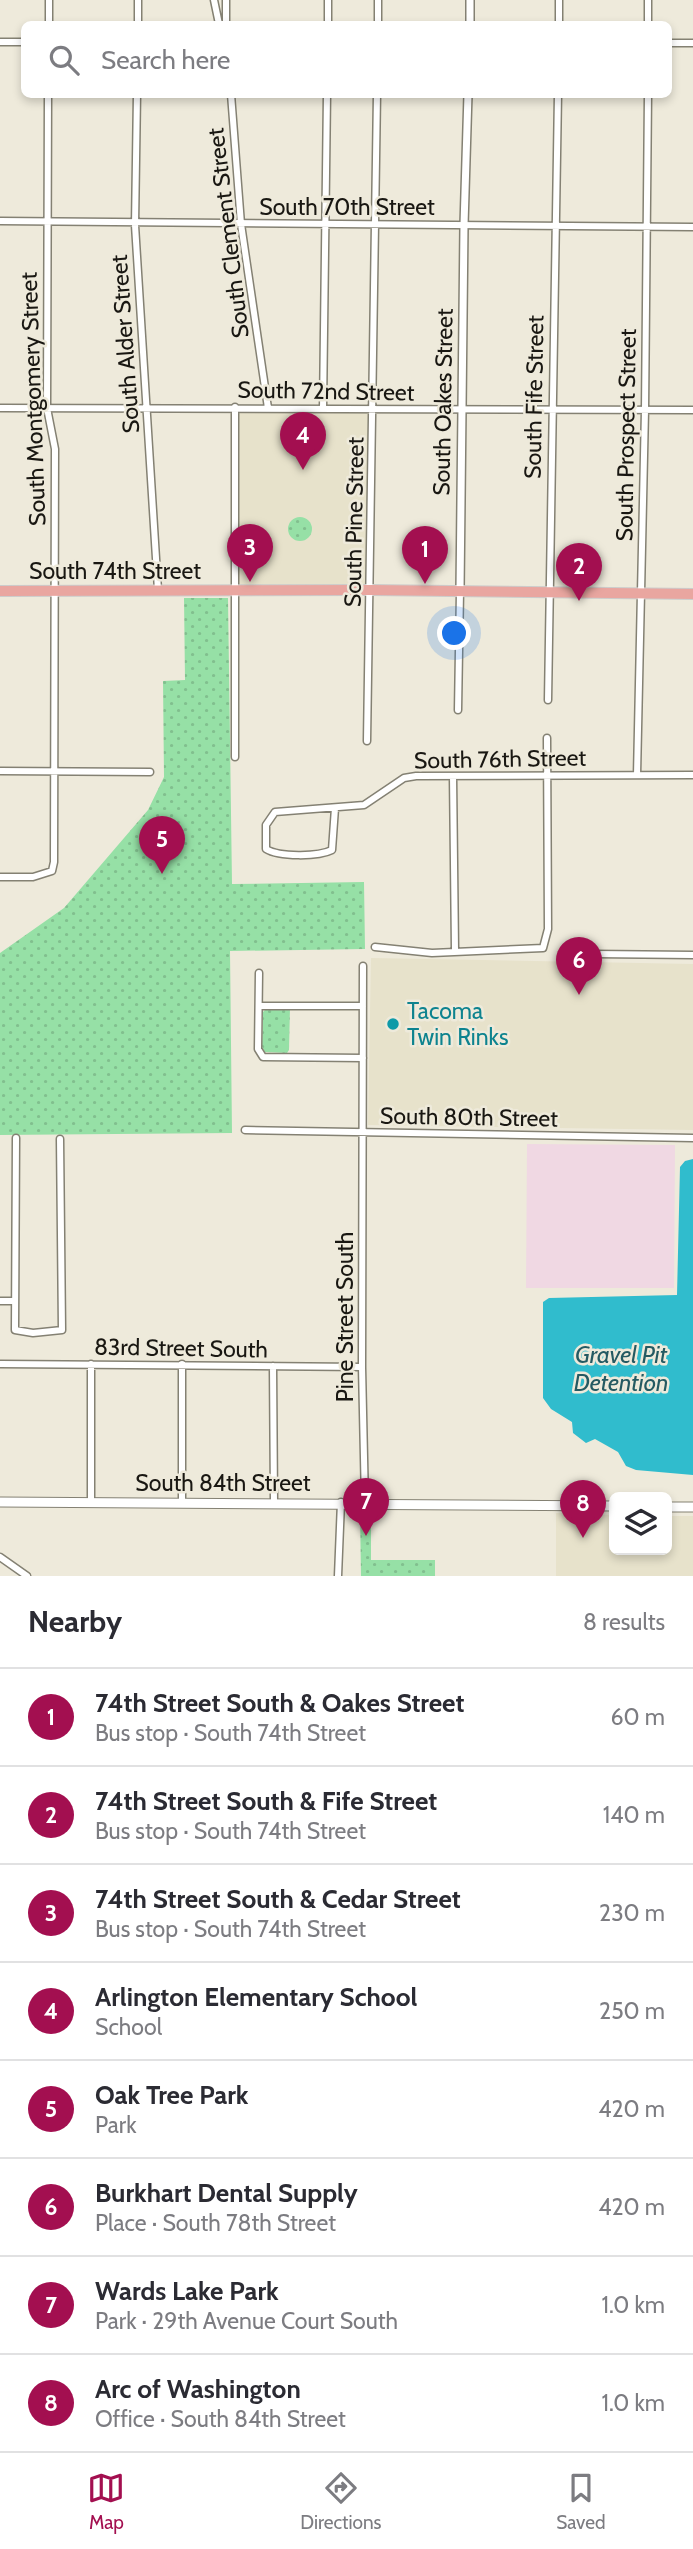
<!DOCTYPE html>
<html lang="en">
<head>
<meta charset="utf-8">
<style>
  body { margin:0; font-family:Cabin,sans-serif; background:#f2f2f3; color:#2b2b33 }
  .controls { position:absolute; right:21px; bottom:21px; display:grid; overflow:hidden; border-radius:10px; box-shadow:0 4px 10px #0003 }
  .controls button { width:63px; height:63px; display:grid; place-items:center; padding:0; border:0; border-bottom:2px solid #e1e1e2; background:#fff; color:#2b2b33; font:35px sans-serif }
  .you { position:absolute; left:455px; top:634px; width:24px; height:24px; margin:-18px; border:5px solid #fff; border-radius:50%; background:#1a73e8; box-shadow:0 0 0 10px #1a73e833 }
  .badge { display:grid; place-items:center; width:46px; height:46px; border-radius:50%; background:#a30f50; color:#fff; font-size:23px; font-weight:700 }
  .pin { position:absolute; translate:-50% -58px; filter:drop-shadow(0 2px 4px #0008) }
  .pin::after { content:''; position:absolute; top:37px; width:24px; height:21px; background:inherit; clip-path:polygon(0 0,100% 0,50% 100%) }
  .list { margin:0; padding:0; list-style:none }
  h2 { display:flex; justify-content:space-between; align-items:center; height:91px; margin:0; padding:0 28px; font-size:30px }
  h2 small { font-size:23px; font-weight:400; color:#7c7c81 }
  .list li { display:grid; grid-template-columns:46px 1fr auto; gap:21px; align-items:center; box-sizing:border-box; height:98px; padding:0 28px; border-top:2px solid #e1e1e2 }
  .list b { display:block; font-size:26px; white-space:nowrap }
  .list p { margin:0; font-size:23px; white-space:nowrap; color:#7c7c81 }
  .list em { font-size:23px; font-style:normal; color:#7c7c81 }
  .icon { flex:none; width:38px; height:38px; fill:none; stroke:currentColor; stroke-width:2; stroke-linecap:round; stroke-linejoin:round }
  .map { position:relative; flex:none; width:693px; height:1576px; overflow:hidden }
  .search { position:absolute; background:#fff; box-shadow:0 4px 10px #0003; left:21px; right:21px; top:21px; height:77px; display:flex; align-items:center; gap:18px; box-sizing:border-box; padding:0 24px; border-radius:10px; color:#7c7c81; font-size:26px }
  .sheet { height:875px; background:#fff }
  nav { display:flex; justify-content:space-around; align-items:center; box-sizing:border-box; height:98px; border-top:2px solid #e1e1e2; background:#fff; font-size:19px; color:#7c7c81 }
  nav a { display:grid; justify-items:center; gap:4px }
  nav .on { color:#a30f50 }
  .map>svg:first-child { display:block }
  .built { fill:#e7e2cb }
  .industrial { fill:#f0d8e3 }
  .grass { fill:url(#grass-dots) }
  .water { fill:#30bccd }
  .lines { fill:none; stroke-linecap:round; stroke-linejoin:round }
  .minor-casing { stroke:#848173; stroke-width:9 }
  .tertiary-casing { stroke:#848173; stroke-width:10 }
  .secondary-casing { stroke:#848173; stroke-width:11 }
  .primary-casing { stroke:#cccccb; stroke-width:12 }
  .minor { stroke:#fff; stroke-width:6 }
  .tertiary { stroke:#fff; stroke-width:7 }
  .secondary { stroke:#fff; stroke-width:9 }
  .primary { stroke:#e9a6a0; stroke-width:10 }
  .culture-dot { fill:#0f9aa8; stroke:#eeeadb; stroke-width:2.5 }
  .labels { text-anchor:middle; stroke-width:5; stroke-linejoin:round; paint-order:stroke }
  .street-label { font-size:23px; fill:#191712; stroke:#eeeadb }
  .culture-label { font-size:23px; fill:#0d838f; stroke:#eeeadb; text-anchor:start }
  .water-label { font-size:24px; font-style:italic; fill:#245a62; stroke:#eeeadb }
</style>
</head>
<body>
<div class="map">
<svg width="693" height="1576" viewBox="0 0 693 1576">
  <defs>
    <pattern id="grass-dots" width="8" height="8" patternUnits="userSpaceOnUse" patternTransform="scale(1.75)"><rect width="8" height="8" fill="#96e0a6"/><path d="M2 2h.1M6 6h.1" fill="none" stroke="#81bf8e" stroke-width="1.8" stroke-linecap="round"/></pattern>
  </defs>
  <rect width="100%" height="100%" fill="#eeeadb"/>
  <!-- built -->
  <path class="built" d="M235,407L373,409L371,590H235Z
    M371,958L693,964V1130L368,1125Z
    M556,1513L614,1515V1550H667V1516H693V1576H556Z"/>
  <!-- industrial -->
  <path class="industrial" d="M527,1144L675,1145L674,1288H526Z"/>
  <!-- grass -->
  <path class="grass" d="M288 529a12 12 0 1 1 24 0a12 12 0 1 1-24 0Z
    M184,598H228L232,884L364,882L365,949L230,951L232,1133L0,1135V953L64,908L148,810L164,777L163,681L185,680Z
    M290,1008L289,1050L287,1053L265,1052L262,1047L263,1012L267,1008Z
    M360,1512L371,1513V1560H435V1576H361Z"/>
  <!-- water -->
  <path class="water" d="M693,1159V1475L636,1470L626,1466L618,1452L595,1439L586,1443L573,1433L572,1422L551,1409L543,1398V1302L549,1298L677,1295L680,1167L685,1161Z"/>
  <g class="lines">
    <!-- minor casing -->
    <g class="minor-casing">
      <path id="minor" d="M214,0L219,24
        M226,0V24
        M559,0V24
        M49,24V0
        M138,24V0
        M328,24V0
        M378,24V0
        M648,24V0
        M0,42H24
        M668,43H693
        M137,94L135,225L158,590
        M231,94L241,224L268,408
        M0,221L693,227
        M0,408L693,410
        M323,409L327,94
        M548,700L558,94
        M458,710L460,591
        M367,741L377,94
        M235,757V407
        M0,771L150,772
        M637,775L645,410L648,94
        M453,776L455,950
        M335,808L332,850C318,857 279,857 266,849V825L275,812L364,805L404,778L416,776L693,775
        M0,877H33L52,871L54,862L55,449L47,408L48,94
        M375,947L432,953L543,948L548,929L547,738
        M594,954L693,955
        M363,966L362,1367L365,1503
        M259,973L258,1049L263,1057L363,1058
        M259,1006H363
        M245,1130L693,1138
        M16,1138L15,1330L33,1333L62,1330L60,1139
        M0,1301H15
        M0,1364L362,1367
        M91,1364V1502
        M273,1366L274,1503
        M182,1502V1364
        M0,1557L27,1576
        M338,1576L341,1502"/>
    </g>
    <!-- tertiary casing -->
    <g class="tertiary-casing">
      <path id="tertiary" d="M470,0V24
        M460,591L464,225L468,94"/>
    </g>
    <!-- secondary casing -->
    <g class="secondary-casing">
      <path id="secondary" d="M0,1502L614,1506
        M667,1507H693"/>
    </g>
    <!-- primary casing -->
    <g class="primary-casing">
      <path id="primary" d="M0,591L371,590L693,594"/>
    </g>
    <!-- minor -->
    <use href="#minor" class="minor"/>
    <!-- tertiary -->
    <use href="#tertiary" class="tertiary"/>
    <!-- secondary -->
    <use href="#secondary" class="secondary"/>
    <!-- primary -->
    <use href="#primary" class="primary"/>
  </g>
  <!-- markers -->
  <circle class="culture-dot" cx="393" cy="1024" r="7"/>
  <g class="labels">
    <!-- street labels -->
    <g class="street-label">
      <text x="347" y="215">South 70th Street</text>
      <text transform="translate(228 233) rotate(-97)" y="8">South Clement Street</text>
      <text transform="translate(125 344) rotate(-94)" y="8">South Alder Street</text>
      <text transform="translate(326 391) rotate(1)" y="8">South 72nd Street</text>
      <text transform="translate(534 397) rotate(-89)" y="8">South Fife Street</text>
      <text transform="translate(33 399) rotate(-92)" y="8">South Montgomery Street</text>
      <text transform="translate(443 402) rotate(-89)" y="8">South Oakes Street</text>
      <text transform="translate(626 435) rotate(-89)" y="8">South Prospect Street</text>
      <text transform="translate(354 522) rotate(-89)" y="8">South Pine Street</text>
      <text x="115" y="579">South 74th Street</text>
      <text transform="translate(500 759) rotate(-1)" y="8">South 76th Street</text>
      <text transform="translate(469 1117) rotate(1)" y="8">South 80th Street</text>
      <text transform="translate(345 1317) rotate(-90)" y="8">Pine Street South</text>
      <text transform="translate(181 1348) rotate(1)" y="8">83rd Street South</text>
      <text x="223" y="1491">South 84th Street</text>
    </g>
    <!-- culture labels -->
    <g class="culture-label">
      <text x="407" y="1019">Tacoma<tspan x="407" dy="26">Twin Rinks</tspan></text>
    </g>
    <!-- water labels -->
    <g class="water-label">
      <text x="621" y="1363">Gravel Pit<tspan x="621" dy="28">Detention</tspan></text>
    </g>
  </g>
</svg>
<div class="controls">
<button><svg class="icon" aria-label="layers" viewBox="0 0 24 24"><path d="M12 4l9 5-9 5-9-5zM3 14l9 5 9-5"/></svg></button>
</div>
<div class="you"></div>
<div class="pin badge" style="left:425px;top:584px">1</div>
<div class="pin badge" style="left:579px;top:601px">2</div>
<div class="pin badge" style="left:250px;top:582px">3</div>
<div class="pin badge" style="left:303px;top:470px">4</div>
<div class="pin badge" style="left:162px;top:874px">5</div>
<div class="pin badge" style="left:579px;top:995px">6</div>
<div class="pin badge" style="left:366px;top:1536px">7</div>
<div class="pin badge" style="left:583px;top:1538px">8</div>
<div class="search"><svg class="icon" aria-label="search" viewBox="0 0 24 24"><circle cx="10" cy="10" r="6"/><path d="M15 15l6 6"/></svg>Search here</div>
</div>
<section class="sheet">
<h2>Nearby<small>8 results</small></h2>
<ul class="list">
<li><span class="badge">1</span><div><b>74th Street South &amp; Oakes Street</b><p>Bus stop · South 74th Street</p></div><em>60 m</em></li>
<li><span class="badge">2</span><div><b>74th Street South &amp; Fife Street</b><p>Bus stop · South 74th Street</p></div><em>140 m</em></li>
<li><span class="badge">3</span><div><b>74th Street South &amp; Cedar Street</b><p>Bus stop · South 74th Street</p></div><em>230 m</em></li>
<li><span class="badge">4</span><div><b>Arlington Elementary School</b><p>School</p></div><em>250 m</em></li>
<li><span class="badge">5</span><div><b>Oak Tree Park</b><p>Park</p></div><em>420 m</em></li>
<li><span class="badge">6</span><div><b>Burkhart Dental Supply</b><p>Place · South 78th Street</p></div><em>420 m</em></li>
<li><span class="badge">7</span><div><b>Wards Lake Park</b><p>Park · 29th Avenue Court South</p></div><em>1.0 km</em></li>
<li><span class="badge">8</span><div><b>Arc of Washington</b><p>Office · South 84th Street</p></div><em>1.0 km</em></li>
</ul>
</section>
<nav>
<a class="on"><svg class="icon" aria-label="map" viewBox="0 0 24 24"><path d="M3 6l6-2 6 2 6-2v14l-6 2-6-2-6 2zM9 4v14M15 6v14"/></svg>Map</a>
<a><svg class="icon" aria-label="directions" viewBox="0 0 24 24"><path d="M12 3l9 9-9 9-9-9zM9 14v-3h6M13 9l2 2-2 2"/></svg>Directions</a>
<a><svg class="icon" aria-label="saved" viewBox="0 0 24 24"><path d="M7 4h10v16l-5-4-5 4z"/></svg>Saved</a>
</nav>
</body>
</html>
